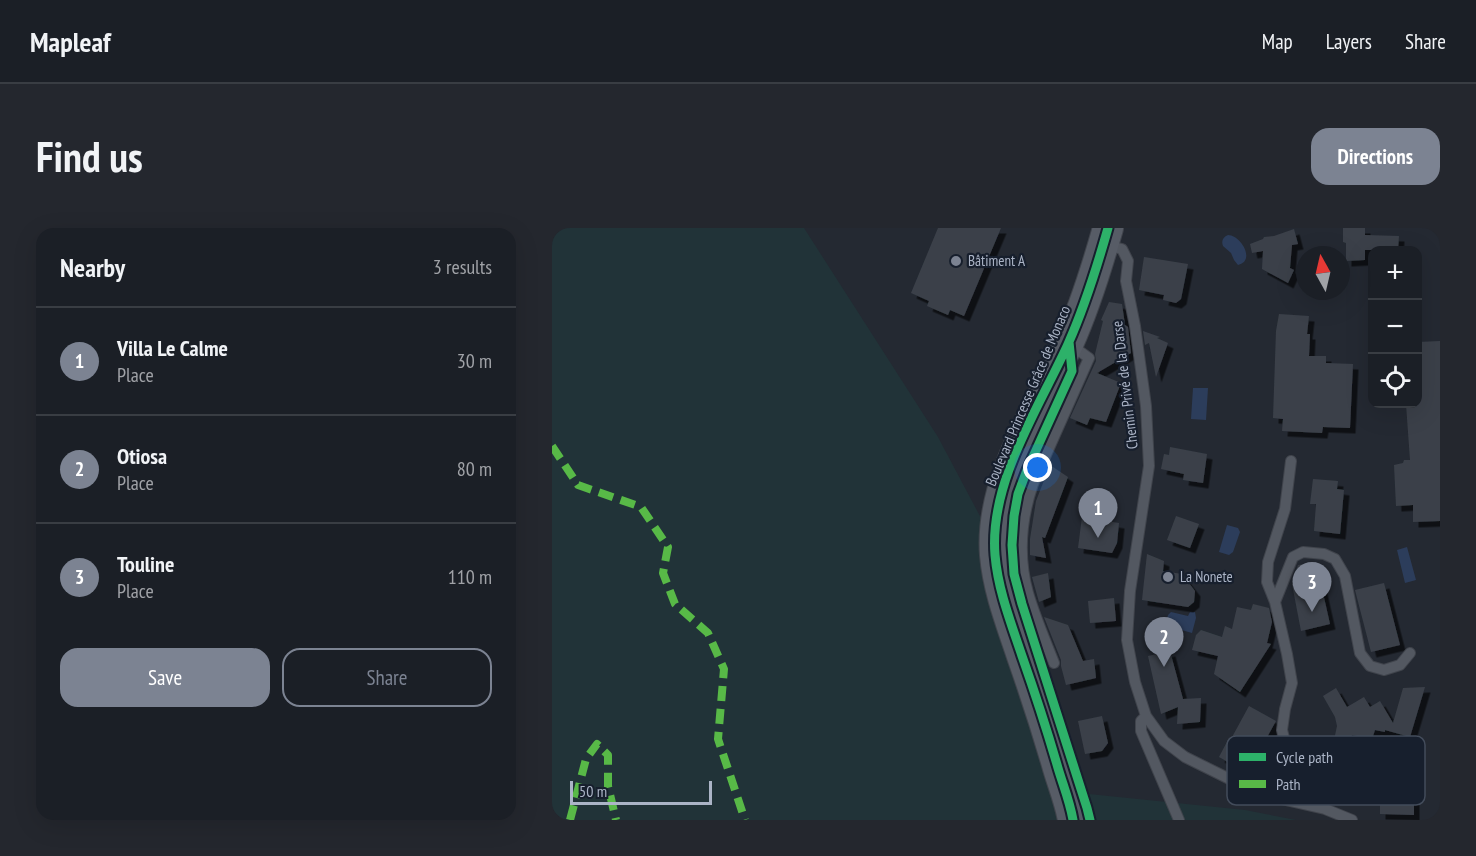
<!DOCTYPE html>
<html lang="en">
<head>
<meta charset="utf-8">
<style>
  body { margin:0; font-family:"PT Sans Narrow",sans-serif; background:#24272e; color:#f1f3f6 }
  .controls { position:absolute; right:18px; top:18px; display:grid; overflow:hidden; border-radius:12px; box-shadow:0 6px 24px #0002 }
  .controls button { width:54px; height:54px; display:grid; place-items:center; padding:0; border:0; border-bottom:2px solid #393d43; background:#1b1f26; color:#f1f3f6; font:30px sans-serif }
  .compass { position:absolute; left:744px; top:18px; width:54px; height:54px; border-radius:50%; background:#1b1f26; box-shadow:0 6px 24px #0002; rotate:352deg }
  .scale { position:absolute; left:18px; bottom:15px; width:142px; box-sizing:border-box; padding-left:6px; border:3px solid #abb4c6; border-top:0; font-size:16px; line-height:21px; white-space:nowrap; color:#abb4c6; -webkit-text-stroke:4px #171f2d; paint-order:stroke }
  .you { position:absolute; left:486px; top:240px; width:21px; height:21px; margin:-15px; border:4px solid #fff; border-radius:50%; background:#1a73e8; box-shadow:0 0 0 9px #1a73e833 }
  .badge { display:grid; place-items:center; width:39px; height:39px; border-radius:50%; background:#7c8392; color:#fff; font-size:20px; font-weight:700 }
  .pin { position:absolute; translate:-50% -50px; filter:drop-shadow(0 2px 3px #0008) }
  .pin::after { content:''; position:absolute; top:32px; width:21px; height:18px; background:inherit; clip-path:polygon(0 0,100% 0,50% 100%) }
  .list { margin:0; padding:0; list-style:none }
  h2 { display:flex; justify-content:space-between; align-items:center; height:78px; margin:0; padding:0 24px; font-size:26px }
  h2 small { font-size:20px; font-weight:400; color:#a0a2a7 }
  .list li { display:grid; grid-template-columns:39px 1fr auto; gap:18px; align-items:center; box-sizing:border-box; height:108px; padding:0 24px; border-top:2px solid #393d43 }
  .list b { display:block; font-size:22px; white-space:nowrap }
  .list p { margin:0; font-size:20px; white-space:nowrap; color:#a0a2a7 }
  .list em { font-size:20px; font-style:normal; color:#a0a2a7 }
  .actions { display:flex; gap:12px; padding:18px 24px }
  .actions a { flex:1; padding:14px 0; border:2px solid #7c8392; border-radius:18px; text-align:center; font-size:21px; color:#7c8392 }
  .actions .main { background:#7c8392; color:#fff }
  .icon { flex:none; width:33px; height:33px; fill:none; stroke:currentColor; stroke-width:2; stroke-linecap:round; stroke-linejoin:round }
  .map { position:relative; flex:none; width:888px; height:592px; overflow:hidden; border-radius:18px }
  header { display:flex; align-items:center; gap:36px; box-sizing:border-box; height:84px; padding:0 30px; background:#1b1f26; border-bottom:2px solid #393d43 }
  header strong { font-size:28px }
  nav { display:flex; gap:33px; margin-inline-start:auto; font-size:21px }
  .intro { display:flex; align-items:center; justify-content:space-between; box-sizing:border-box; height:144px; padding:0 36px }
  h1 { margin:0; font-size:42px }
  .button { padding:15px 27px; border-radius:18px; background:#7c8392; color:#fff; font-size:21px; font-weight:700 }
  main { display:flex; gap:36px; padding:0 36px }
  aside { flex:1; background:#1b1f26; border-radius:18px; box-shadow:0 6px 24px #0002 }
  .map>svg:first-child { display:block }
  .green { fill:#213338 }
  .water { fill:#2c3d5b }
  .building { fill:#3b4049; filter:url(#shadow) }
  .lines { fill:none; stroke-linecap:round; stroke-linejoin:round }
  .service-casing { stroke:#40444c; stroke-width:12 }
  .secondary-casing { stroke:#40444c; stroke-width:32 }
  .service { stroke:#535861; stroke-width:10 }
  .secondary { stroke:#575c66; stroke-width:30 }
  .quiet { stroke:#58b947; stroke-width:8; stroke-dasharray:15 8; stroke-linecap:butt }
  .cycleway-casing { stroke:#171f2d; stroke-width:13 }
  .cycleway { stroke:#2db169; stroke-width:9 }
  .poi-dot { fill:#7c8392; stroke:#171f2d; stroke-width:2 }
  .labels { text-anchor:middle; stroke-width:4.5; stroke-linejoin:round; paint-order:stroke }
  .poi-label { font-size:15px; fill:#abb4c6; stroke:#171f2d; text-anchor:start }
  .street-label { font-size:15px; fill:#abb4c6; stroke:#171f2d }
  .key { fill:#171f2d; stroke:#434c5b; stroke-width:1.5 }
  .key-label { font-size:16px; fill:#abb4c6 }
</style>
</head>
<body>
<header>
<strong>Mapleaf</strong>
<nav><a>Map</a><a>Layers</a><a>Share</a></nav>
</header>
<div class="intro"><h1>Find us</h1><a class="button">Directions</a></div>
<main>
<aside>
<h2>Nearby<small>3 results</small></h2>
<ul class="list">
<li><span class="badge">1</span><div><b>Villa Le Calme</b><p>Place</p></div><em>30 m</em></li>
<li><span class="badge">2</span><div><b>Otiosa</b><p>Place</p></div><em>80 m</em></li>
<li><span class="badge">3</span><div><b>Touline</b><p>Place</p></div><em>110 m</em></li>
</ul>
<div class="actions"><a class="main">Save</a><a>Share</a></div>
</aside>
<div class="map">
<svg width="888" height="592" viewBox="0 0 888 592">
  <defs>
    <filter id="shadow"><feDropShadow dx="5.5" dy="5.5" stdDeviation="0" flood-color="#0009"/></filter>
  </defs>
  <rect width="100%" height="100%" fill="#242932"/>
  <!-- green -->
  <path class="green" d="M0,0H252L386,209L430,292L498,562L693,582L744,592H0Z"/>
  <!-- water -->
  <path class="water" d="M676,7C689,7 704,33 686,37L682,32L679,25L671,18C669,13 671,9 676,7Z
    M641,160H656L654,192L639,191Z
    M675,297L686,300L688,304L681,324L677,327L667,324Z
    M855,319L864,352L853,355L845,322Z
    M619,384L636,388L638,384H643L644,390L640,405L619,399L615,391L616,387Z"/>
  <!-- building -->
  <path class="building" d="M386,0H449L412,88L398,82L396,87L375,78L377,73L359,65Z
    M791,0H813V7L847,8L846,22H813V32L794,33V15L791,14Z
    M742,1L746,16L740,17L738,40L742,42L736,55L710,41L711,23L700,25L698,16L711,11L712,9L722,8Z
    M592,29L636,36L629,71L624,75L611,72L612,67L587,62Z
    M557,74L570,76L573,97L576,99L579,125L545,145L569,155L554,194L538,190L535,197L518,190L544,133L543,126L551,93L549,92Z
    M727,86L757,88L755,106H758L757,128H774V135L801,136L798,200L771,199L770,205L730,203L731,191L721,190L724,103Z
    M591,103L608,109L605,110L616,115L604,149L597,115L593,117Z
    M888,113V293L861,294V277L844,278L842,237L851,235L852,232H858L854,176H866V114Z
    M618,219L655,226L651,255L631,252L632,246L609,241L612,226L617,227Z
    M498,237L516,249L493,310L490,309L494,330L478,327V311L484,273Z
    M761,251L786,253L785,261L792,262L788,306L762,303L764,276H758Z
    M624,288L647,296L638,320L615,312Z
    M530,289L567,295L565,315L560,325L526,320Z
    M595,326L612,333L611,343L630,346L643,363L642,374L636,379L590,372Z
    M764,334L778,396L749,403L740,356H745L743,345L746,337Z
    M496,345L499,369L487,374L480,349Z
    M832,355L848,417L819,424L803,362Z
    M562,370L564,393L538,395L536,373Z
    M701,376L717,380L720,394L715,415L719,416L688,464L662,446L666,428L640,422L644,407L649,402L670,409L673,398L680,401L685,379L699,382Z
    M492,389L516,397L531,433L542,431L544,450L514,457L509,438V432Z
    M618,423L631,471L649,470L648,494L625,496L626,479L609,486L596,428Z
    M873,459L858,509L833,502V504L823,502L820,511L800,507L797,517L782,512L785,498L783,489L771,468L784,460L795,479L812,469L818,479L828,473L841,495L851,460Z
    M697,478L724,493L714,511L718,514L710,530L706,528L697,546L667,529L677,510L679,511Z
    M550,488L556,515L550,523L533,526L526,493Z
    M821,553L862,554V587L828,586V571L821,570Z"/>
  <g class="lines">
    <!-- service casing -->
    <g class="service-casing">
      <path id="service" d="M553,17L570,21L576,33L574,53L583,98L594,178L597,238L578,363L575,412L583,454L594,488L612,513L633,529L708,566L773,581L800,592
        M739,233L733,281L716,334L715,354L723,374L735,426L740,455L733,481L730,502L744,558L742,573
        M723,374L741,329L751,324L772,326L783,331L793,348L808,425L818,438L832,442L848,437L858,425
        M502,435C493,412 483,389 476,365C466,329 469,291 481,256L537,130L519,117
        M594,488L589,493V503L627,592"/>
    </g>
    <!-- secondary casing -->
    <g class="secondary-casing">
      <path id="secondary" d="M521,592C518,574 511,557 506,540C495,502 483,465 470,428C459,395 446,362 443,327C437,254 487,180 516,116C533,78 545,39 556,0"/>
    </g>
    <!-- service -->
    <use href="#service" class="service"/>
    <!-- secondary -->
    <use href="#secondary" class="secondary"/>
    <!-- quiet -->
    <path class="quiet" d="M0,218L26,257L89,279L116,319L111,345L123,376L156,405L172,441L166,511L193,592
      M18,592L34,531L45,516L56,527V558L64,592"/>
    <!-- cycleway casing -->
    <g class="cycleway-casing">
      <path id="cycleway" d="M517,114L520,143L475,242L466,266L462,288L460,317L462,346L470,376L535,580L538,592
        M521,592C518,574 511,557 506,540C495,502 483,465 470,428C459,395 446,362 443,327C437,254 487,180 516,116C533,78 545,39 556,0"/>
    </g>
    <!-- cycleway -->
    <use href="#cycleway" class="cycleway"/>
  </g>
  <!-- markers -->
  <g class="poi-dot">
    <circle cx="404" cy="33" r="6"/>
    <circle cx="616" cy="349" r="6"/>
  </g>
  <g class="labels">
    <!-- poi labels -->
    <g class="poi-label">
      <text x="416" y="38">Bâtiment A</text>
      <text x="628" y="354">La Nonete</text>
    </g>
    <!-- street labels -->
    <g class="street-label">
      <text transform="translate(573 157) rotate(-97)" y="5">Chemin Privé de la Darse</text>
      <text transform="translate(476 168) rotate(-67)" y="5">Boulevard Princesse Grâce de Monaco</text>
    </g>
  </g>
  <!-- legend -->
  <rect x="675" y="508" width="198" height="69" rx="9" class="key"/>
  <rect x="687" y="525" width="27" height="8" fill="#2db169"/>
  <rect x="687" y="552" width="27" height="8" fill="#58b947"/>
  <g class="key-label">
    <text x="724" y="535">Cycle path</text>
    <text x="724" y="562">Path</text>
  </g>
</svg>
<div class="controls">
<button>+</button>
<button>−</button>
<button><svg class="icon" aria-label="locate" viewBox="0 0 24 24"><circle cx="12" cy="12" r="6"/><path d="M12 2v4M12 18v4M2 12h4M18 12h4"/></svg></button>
</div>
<svg class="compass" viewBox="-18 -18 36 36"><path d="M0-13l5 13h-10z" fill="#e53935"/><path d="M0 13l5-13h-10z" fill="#a0a2a7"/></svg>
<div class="scale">50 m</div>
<div class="you"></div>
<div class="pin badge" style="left:546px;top:310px">1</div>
<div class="pin badge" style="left:612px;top:439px">2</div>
<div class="pin badge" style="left:760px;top:384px">3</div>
</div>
</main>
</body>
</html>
